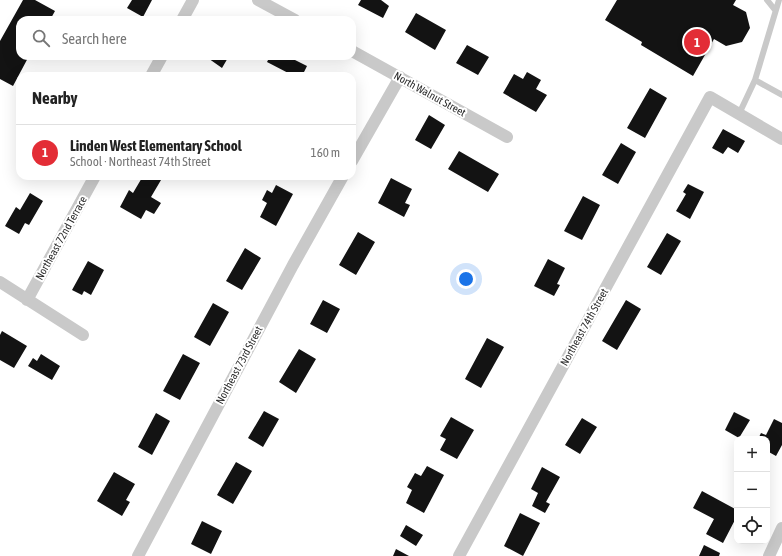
<!DOCTYPE html>
<html lang="en">
<head>
<meta charset="utf-8">
<style>
  body { margin:0; font-family:"Asap Condensed",sans-serif; background:#f6f6f6; color:#222 }
  .controls { position:absolute; right:12px; bottom:12px; display:grid; overflow:hidden; border-radius:8px; box-shadow:0 4px 16px #0002 }
  .controls button { width:36px; height:36px; display:grid; place-items:center; padding:0; border:0; border-bottom:1px solid #e0e0e0; background:#fff; color:#222; font:20px sans-serif }
  .you { position:absolute; left:466px; top:279px; width:14px; height:14px; margin:-10px; border:3px solid #fff; border-radius:50%; background:#1a73e8; box-shadow:0 0 0 6px #1a73e833 }
  .badge { display:grid; place-items:center; width:26px; height:26px; border-radius:50%; background:#e32d36; color:#fff; font-size:13px; font-weight:700 }
  .pin { position:absolute; translate:-50% -50%; border:2px solid #fff; box-shadow:0 1px 4px #0006 }
  .list { margin:0; padding:0; list-style:none }
  h2 { display:flex; justify-content:space-between; align-items:center; height:52px; margin:0; padding:0 16px; font-size:17px }
  h2 small { font-size:13px; font-weight:400; color:#767676 }
  .list li { display:grid; grid-template-columns:26px 1fr auto; gap:12px; align-items:center; box-sizing:border-box; height:56px; padding:0 16px; border-top:1px solid #e0e0e0 }
  .list b { display:block; font-size:15px; white-space:nowrap }
  .list p { margin:0; font-size:13px; white-space:nowrap; color:#767676 }
  .list em { font-size:13px; font-style:normal; color:#767676 }
  .icon { flex:none; width:22px; height:22px; fill:none; stroke:currentColor; stroke-width:2; stroke-linecap:round; stroke-linejoin:round }
  .map { position:relative; flex:none; width:782px; height:556px; overflow:hidden }
  .search { position:absolute; background:#fff; box-shadow:0 4px 16px #0002; left:16px; top:16px; width:340px; height:44px; display:flex; align-items:center; gap:10px; box-sizing:border-box; padding:0 14px; border-radius:12px; color:#767676; font-size:15px }
  .panel { position:absolute; background:#fff; box-shadow:0 4px 16px #0002; left:16px; top:72px; width:340px; height:108px; border-radius:12px }
  .map>svg:first-child { display:block }
  .building { fill:#131313 }
  .lines { fill:none; stroke-linecap:round; stroke-linejoin:round }
  .service { stroke:#c9c9c9; stroke-width:6 }
  .minor { stroke:#c9c9c9; stroke-width:12 }
  .labels { text-anchor:middle; stroke-width:4; stroke-linejoin:round; paint-order:stroke }
  .street-label { font-size:11px; fill:#2c2c2c; stroke:#fff }
</style>
</head>
<body>
<div class="map">
<svg width="782" height="556" viewBox="0 0 782 556">
  <rect width="100%" height="100%" fill="#fff"/>
  <!-- building -->
  <path class="building" d="M23,0H35L55,11L50,20H20V56H29L13,86L0,79V41Z
    M132,0H152L143,17L127,8Z
    M361,0H381L389,6L383,18L358,5Z
    M617,0H736L733,5L746,12L750,28L742,42L726,46L714,39L693,76L641,45L642,42L605,20Z
    M416,13L446,30L435,50L405,32Z
    M467,45L489,57L478,75L456,63Z
    M205,56H229L222,68Z
    M270,56H287L307,66L302,76H294L267,62Z
    M527,72L541,80L536,89L547,95L536,112L503,93L514,74L523,79Z
    M650,88L667,98L645,138L627,128Z
    M429,115L445,125L431,149L415,140Z
    M723,129L745,141L738,153L728,147L723,154L712,148Z
    M621,143L636,152L618,184L602,175Z
    M459,151L499,174L488,192L448,169Z
    M143,176H153L161,180L151,197L161,203L154,214L146,210L141,219L120,207L129,190L133,193Z
    M391,178L412,189L405,203L410,205L404,217L378,203Z
    M688,184L704,192L690,219L676,211L686,194L683,192Z
    M276,185L293,194L276,226L260,217L267,203L262,200L267,190L272,193Z
    M30,193L43,201L29,225L25,223L19,234L5,226L16,207L20,210Z
    M583,196L600,205L582,240L564,231Z
    M358,232L375,242L356,275L339,265Z
    M667,233L681,241L661,275L647,267Z
    M245,248L261,258L242,290L226,281Z
    M548,259L565,268L557,284L560,285L554,296L534,286Z
    M88,261L104,270L91,295L84,291L82,295L72,290Z
    M323,300L340,309L327,333L310,324Z
    M626,300L641,309L617,350L602,341Z
    M213,303L229,312L210,346L194,337Z
    M2,331L27,346L14,368L0,360V335Z
    M487,338L504,347L481,388L465,379Z
    M299,349L316,359L296,393L279,382Z
    M41,354L60,366L52,380L28,366L33,358L37,361Z
    M183,354L200,363L180,400L163,391Z
    M264,411L279,419L263,447L248,438Z
    M734,412L750,420L739,438L725,430Z
    M156,413L170,421L152,455L138,447Z
    M451,417L474,430L457,459L440,450L446,439L440,436Z
    M582,418L597,427L580,454L565,445Z
    M774,419L782,423V445L776,456L767,451V439H758L761,433L766,435Z
    M236,462L252,471L233,504L217,495Z
    M427,466L444,475L424,513L406,503L412,490L407,487L415,473L421,476Z
    M542,467L560,477L546,502L550,504L545,513L532,506L538,493L531,489Z
    M114,472L135,484L126,500L130,502L122,516L97,501Z
    M702,491L737,510V516L723,543L706,534L714,519L693,508Z
    M520,513L540,523L523,556L504,546Z
    M202,521L222,531L211,554L191,544Z
    M406,525L423,535L416,546L400,536Z
    M704,545L720,553L719,556H699Z
    M396,549L409,556H393Z"/>
  <g class="lines">
    <!-- service -->
    <path class="service" d="M767,0L775,10
      M755,80L782,95
      M739,114L755,80L779,0"/>
    <!-- minor -->
    <path class="minor" d="M258,0L295,20
      M182,20L193,0
      M352,51L507,137
      M151,76L162,56
      M352,161L400,77
      M0,282L83,335
      M27,300L95,176
      M138,556L293,265L343,176
      M459,556L710,97L782,139
      M769,556L782,528"/>
  </g>
  <g class="labels">
    <!-- street labels -->
    <g class="street-label">
      <text transform="translate(430 94) rotate(29)" y="4">North Walnut Street</text>
      <text transform="translate(61 238) rotate(-61)" y="4">Northeast 72nd Terrace</text>
      <text transform="translate(584 327) rotate(-61)" y="4">Northeast 74th Street</text>
      <text transform="translate(239 365) rotate(-62)" y="4">Northeast 73rd Street</text>
    </g>
  </g>
</svg>
<div class="controls">
<button>+</button>
<button>−</button>
<button><svg class="icon" aria-label="locate" viewBox="0 0 24 24"><circle cx="12" cy="12" r="6"/><path d="M12 2v4M12 18v4M2 12h4M18 12h4"/></svg></button>
</div>
<div class="you"></div>
<div class="pin badge" style="left:697px;top:42px">1</div>
<div class="search"><svg class="icon" aria-label="search" viewBox="0 0 24 24"><circle cx="10" cy="10" r="6"/><path d="M15 15l6 6"/></svg>Search here</div>
<section class="panel">
<h2>Nearby<small></small></h2>
<ul class="list">
<li><span class="badge">1</span><div><b>Linden West Elementary School</b><p>School · Northeast 74th Street</p></div><em>160 m</em></li>
</ul>
</section>
</div>
</body>
</html>
